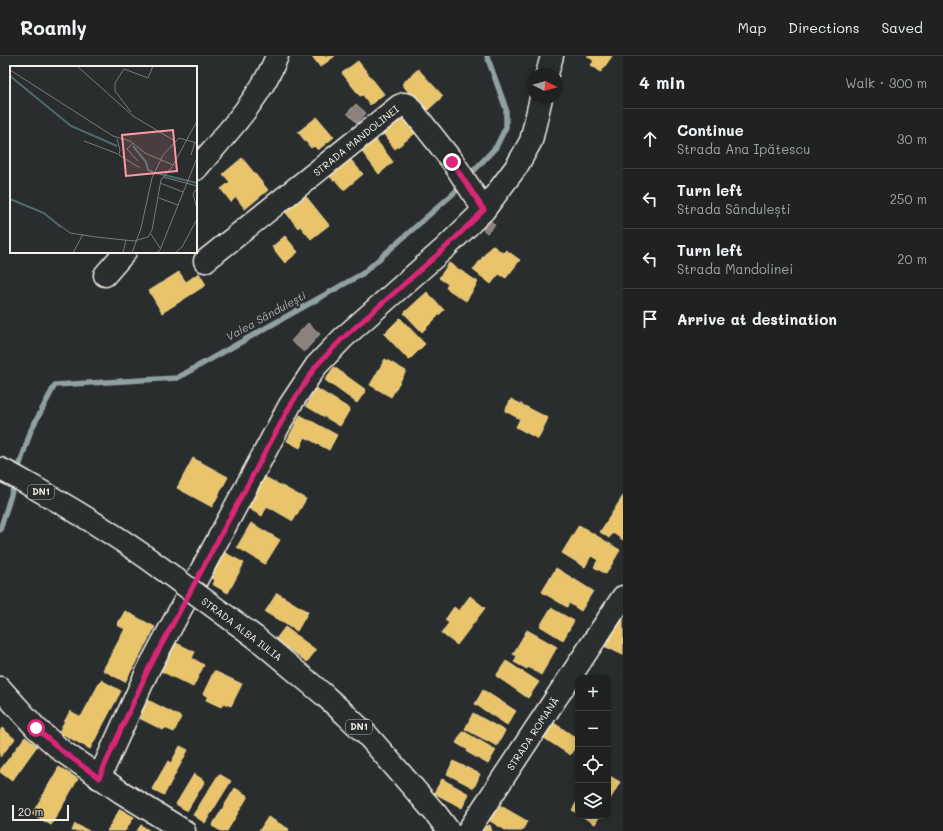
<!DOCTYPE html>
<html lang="en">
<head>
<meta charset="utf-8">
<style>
  body { margin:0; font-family:Mali,sans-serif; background:#2d2f2f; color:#f1f3f6 }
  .controls { position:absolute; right:12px; bottom:12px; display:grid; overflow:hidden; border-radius:8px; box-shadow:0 2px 10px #0003 }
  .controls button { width:36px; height:36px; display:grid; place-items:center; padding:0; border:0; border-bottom:1px solid #3d3f40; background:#202222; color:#f1f3f6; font:20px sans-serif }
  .compass { position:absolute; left:527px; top:12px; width:36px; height:36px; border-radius:50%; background:#202222; box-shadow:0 2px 10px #0003; rotate:96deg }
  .scale { position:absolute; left:12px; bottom:10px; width:57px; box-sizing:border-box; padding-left:4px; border:2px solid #f4f1e8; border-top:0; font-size:11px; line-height:14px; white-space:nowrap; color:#f4f1e8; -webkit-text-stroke:3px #2a2d2e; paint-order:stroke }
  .stop { position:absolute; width:12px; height:12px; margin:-9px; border:3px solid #db2777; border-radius:50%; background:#fff }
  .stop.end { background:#db2777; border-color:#fff; box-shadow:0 1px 4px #0008 }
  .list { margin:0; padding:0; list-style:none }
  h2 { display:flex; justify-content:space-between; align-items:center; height:52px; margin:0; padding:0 16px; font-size:17px }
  h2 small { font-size:13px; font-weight:400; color:#a2a4a5 }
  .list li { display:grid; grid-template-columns:26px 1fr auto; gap:12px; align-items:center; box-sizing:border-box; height:60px; padding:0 16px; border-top:1px solid #3d3f40 }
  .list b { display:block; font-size:15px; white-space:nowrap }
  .list p { margin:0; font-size:13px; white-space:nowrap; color:#a2a4a5 }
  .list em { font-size:13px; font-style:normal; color:#a2a4a5 }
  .icon { flex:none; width:22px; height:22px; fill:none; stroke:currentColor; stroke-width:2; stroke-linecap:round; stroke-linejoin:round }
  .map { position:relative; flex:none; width:623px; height:775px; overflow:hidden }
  header { display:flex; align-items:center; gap:24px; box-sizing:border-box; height:56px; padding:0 20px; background:#202222; border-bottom:1px solid #3d3f40 }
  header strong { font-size:19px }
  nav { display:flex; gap:22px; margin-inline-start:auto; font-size:14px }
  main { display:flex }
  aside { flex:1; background:#202222 }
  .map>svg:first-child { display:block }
  .homes { fill:#e9c46a; stroke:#ecd290 }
  .industry { fill:#8a817c; stroke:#aaa39c }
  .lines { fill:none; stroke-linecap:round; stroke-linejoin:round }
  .stream { stroke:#90a19f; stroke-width:5.5 }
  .minor-casing { stroke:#f4f1e8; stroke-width:25 }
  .major-casing { stroke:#f4f1e8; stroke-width:25 }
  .minor { stroke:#2a2d2e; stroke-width:22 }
  .major { stroke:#2a2d2e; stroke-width:22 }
  .major-bridge-casing { stroke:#f4f1e8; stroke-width:25; stroke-linecap:butt }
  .major-bridge { stroke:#2a2d2e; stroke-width:22 }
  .route { stroke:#db2777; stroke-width:5 }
  .labels { text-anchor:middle; stroke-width:4; stroke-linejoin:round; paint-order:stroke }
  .shield { fill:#2a2d2e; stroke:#b7b6b0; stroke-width:1 }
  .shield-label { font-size:9px; font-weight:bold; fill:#f4f1e8 }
  .street-label { font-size:10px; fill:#f4f1e8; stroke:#2a2d2e }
  .water-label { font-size:11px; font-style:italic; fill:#a9b5b2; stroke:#2a2d2e }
  .inset-river { fill:none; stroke:#4d6c6f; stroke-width:2 }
  .inset-road { fill:none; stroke:#7b7b78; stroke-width:1 }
  .view { fill:#ff9aa2; fill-opacity:0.15; stroke:#ff9aa2; stroke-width:2 }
  .inset-edge { fill:none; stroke:#f4f1e8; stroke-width:2 }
</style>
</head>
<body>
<header>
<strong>Roamly</strong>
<nav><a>Map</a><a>Directions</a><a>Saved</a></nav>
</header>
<main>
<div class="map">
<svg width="623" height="775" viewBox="0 0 623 775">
  <rect width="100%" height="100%" fill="#2a2d2e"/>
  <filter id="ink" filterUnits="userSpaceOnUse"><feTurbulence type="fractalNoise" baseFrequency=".025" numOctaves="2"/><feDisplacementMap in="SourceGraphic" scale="8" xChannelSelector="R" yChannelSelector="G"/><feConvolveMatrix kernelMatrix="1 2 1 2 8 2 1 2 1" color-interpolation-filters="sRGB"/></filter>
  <g filter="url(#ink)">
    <!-- homes -->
    <path class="homes" d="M312,0H335L320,11Z
      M587,0H612L601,16L591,9L594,5Z
      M358,5L384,38L370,49L363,39L360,40L342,17Z
      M418,13L443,40L428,54L412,36L410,38L402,28Z
      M401,54L418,75L395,93L379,72Z
      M317,61L334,81L318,94L314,90L311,92L298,76Z
      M371,77L393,106L379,118L356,88Z
      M344,96L363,118L344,134L335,124L334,125L326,116Z
      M242,102L268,134L245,153L236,141L231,146L221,133L230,126L223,118Z
      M300,133L329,169L311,183L300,170L298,172L280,149Z
      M285,180L298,196L285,207L272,191Z
      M492,189L503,197L506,194L520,204L506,222L499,218L491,228L473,214Z
      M449,207L478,226L466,245L446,232L448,228L439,222Z
      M179,216L186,226L199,217L206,229L162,257L149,235Z
      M427,236L444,254L422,276L404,257Z
      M400,262L425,288L409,304L384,278Z
      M385,303L406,315L391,341L370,329Z
      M334,311L366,334L357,347L325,324Z
      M316,332L350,353L340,370L306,350Z
      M511,343L548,362L538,383L516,371L520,363L505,355Z
      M300,359L337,379L329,394L305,381L300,392L287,385Z
      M193,402L228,421L212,451L177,432Z
      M263,420L306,443L293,465L267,450L262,460L246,451Z
      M623,440V484L613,477L609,482L600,476Z
      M251,467L280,484L265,508L237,491Z
      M579,469L620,494L606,518L594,511L598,504L591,500L585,511L562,497Z
      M220,494L244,507L228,537L212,528L215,524L206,519Z
      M556,512L593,535L581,555L569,547L567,551L542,536Z
      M277,537L308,556L297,575L265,556Z
      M470,540L485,552L457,589L441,577L449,567L445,564L454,551L459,555Z
      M551,552L574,565L563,584L540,570Z
      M125,555L155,571L125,626L103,614L125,573L117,569Z
      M618,561L623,563V599L604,590Z
      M285,571L316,594L307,606L276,583Z
      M527,574L557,591L541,619L528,611L527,613L514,606L517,600L513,598Z
      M172,585L195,596L192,602L204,609L193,631L157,613Z
      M506,605L539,626L528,642L496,620Z
      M214,615L242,628L231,650L223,647L221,651L206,644L208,640L203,638Z
      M101,624L121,635L90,693L59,676L70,655L81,661Z
      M483,634L516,655L507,669L475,648Z
      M140,640L181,661L174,676L165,672L163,674L131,658Z
      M473,657L505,675L497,690L465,673Z
      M551,665L578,683V687L570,699L541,680Z
      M2,672L15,683L0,701V675Z
      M463,675L496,694L488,708L467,696L468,694L456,687Z
      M25,681L37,690L12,725L0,716V714Z
      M180,690L188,694L164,739L152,733L168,705L171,707Z
      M453,705L480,718L474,732L447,718Z
      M59,711L78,723L51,769L32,758Z
      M194,718L205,725L187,755L176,748Z
      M219,718L231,725L205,767L193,759Z
      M608,719L620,726L608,747Z
      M442,723L469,738L462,752L434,737Z
      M235,732L248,740L227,775H221L212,770Z
      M578,744V758L572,754Z
      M494,746L527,765L522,775H507L485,762Z
      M120,753L134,761L125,775H107Z
      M581,760H600L595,768Z
      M268,761L289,773L288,775H259Z
      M75,768L89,775H72Z
      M141,769L150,775H137Z
      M490,769L492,775H482L481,773Z"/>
    <!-- industry -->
    <path class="industry" d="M356,48L366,57L357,67L347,57Z
      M485,160L495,169L487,177L478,169Z
      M308,267L320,278L304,296L291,285Z"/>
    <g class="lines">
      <!-- stream -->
      <path class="stream" d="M468,121L496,91L506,71V53L487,0
        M17,417L31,374L55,329L177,322L362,218L455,136L462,128
        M0,474L15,426"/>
      <!-- minor casing -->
      <g class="minor-casing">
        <g id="minor">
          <path d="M547,18L552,0"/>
          <path d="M196,113C225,79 261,42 277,0"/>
          <path id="s1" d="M205,205L399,50L404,48L408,49L453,106L484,154"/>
          <path d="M105,219L125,196"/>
          <path d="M0,632L36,672L62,695L121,736L184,775"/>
          <path d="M99,722L148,614L290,349L316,310L343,282L446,191L484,154L517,110L531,85L541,42"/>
          <path id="s2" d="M468,775L623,541"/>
        </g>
      </g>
      <!-- major casing -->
      <g class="major-casing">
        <path id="major" d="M0,413C18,421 34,432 51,441C89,463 126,486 161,512
          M255,581L323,638L346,659L368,680L437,759L449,775"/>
      </g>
      <!-- minor -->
      <use href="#minor" class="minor"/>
      <!-- major -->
      <use href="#major" class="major"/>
      <!-- major-bridge casing -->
      <g class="major-bridge-casing">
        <path id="major-bridge" d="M161,512L255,581"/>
      </g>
      <!-- major-bridge -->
      <use href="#major-bridge" class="major-bridge"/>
    </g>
  </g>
  <g class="lines" filter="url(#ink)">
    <!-- route -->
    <path class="route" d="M36,672L62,695L99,722L148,614L290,350L316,310L343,282L446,191L484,154L452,106"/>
  </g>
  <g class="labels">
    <!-- shield labels -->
    <g class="shield">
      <rect x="28" y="429" width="26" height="14" rx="3"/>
      <rect x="346" y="664" width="26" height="14" rx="3"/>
    </g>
    <g class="shield-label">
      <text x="41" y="439">DN1</text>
      <text x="359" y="674">DN1</text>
    </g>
    <!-- street labels -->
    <g class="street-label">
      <text dy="4" stroke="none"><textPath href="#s1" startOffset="193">STRADA MANDOLINEI</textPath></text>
      <text transform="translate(242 573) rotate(37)" y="4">STRADA ALBA IULIA</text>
      <text dy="4" stroke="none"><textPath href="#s2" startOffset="117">STRADA ROMANĂ</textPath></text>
    </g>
    <!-- water labels -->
    <g class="water-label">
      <text transform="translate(266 260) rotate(-29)" y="4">Valea Sândulești</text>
    </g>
  </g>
  <!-- overview -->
  <g transform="translate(10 10)">
    <rect width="187" height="187" fill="#2a2d2e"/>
    <path class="inset-river" d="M0,10L61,60L107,80M123,80L136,96L138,104L143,106M146,107L187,117M0,133L34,147L51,161"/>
    <path class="inset-road" d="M67,0L123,50L165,75M0,4L103,70L120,75L135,87L163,99M121,46L105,25V17L114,3L138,12L143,0M107,73L110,84L109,89L130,102M74,75L108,88M123,77L117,83L128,95M181,89L185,76M153,111L187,120M150,117L173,126M187,122L183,128L187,143M149,132L168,139M51,160L60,167L86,171L124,175L138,171L142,164L151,114L162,101L187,55M141,168L150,182M63,187L73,168M113,187L116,174M122,187L131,162L142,112L153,89L169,72L187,77M146,187L150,184L187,92M165,187L172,181L187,153"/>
    <path class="view" d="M163,64L167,105L116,110L112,69Z"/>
    <rect width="187" height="187" class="inset-edge"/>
  </g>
</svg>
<div class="controls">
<button>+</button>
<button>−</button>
<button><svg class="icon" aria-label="locate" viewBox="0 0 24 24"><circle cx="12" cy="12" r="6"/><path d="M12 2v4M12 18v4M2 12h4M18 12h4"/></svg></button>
<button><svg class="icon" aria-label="layers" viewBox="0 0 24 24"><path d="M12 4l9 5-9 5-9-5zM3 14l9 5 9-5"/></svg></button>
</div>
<svg class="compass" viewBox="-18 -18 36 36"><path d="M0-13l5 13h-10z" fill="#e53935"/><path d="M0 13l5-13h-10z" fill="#a2a4a5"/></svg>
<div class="scale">20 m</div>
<div class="stop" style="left:36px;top:672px"></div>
<div class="stop end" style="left:452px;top:106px"></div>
</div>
<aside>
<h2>4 min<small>Walk · 300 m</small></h2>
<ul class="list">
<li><svg class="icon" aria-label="ahead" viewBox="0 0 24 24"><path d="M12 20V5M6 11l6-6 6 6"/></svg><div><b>Continue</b><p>Strada Ana Ipătescu</p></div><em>30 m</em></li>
<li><svg class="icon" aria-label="left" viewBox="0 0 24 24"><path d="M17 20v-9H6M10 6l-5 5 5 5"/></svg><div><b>Turn left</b><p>Strada Sândulești</p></div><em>250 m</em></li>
<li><svg class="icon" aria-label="left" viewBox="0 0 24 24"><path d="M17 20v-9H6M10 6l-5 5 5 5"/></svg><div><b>Turn left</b><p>Strada Mandolinei</p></div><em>20 m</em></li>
<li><svg class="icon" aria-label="arrive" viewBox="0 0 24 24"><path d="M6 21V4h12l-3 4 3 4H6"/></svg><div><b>Arrive at destination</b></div></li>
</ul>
</aside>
</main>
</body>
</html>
